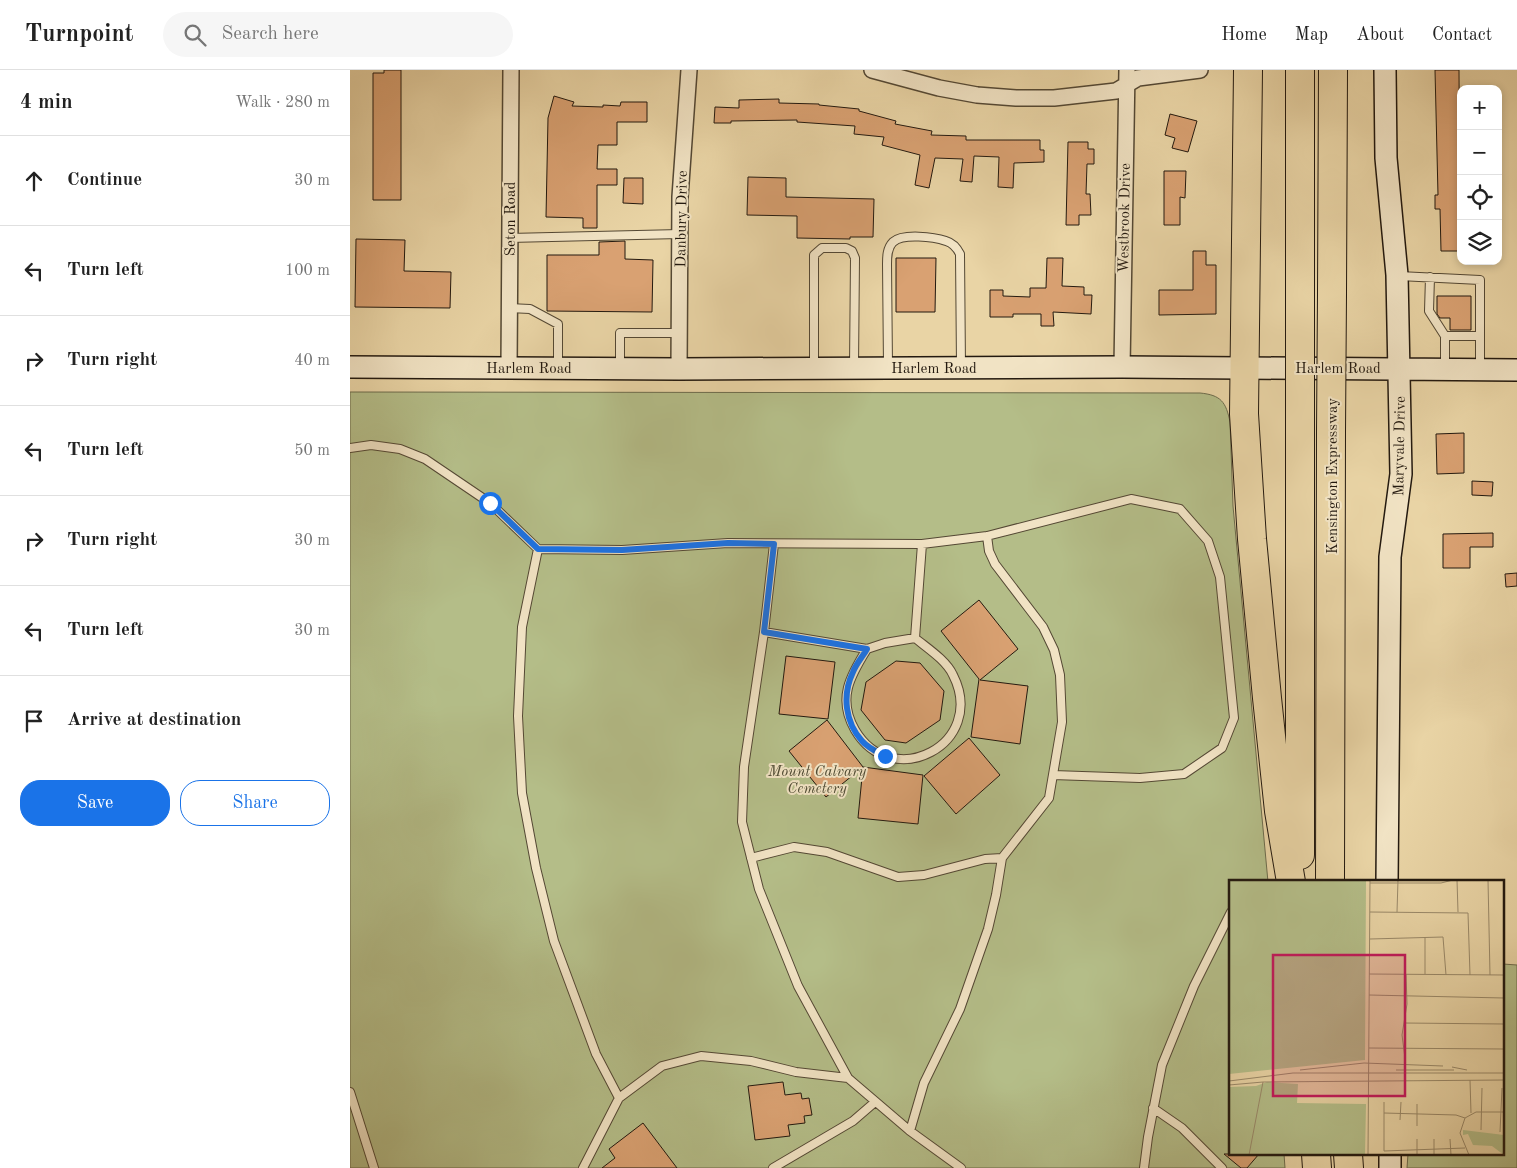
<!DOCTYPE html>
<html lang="en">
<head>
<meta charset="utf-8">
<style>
  body { margin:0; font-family:"Old Standard TT",serif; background:#f6f6f6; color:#222 }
  .controls { position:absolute; right:15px; top:15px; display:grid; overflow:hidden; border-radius:10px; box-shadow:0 2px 8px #0003 }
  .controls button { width:45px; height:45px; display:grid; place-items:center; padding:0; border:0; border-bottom:1px solid #e0e0e0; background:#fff; color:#222; font:25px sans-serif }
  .stop { position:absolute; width:15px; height:15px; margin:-11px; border:4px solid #1a73e8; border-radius:50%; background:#fff }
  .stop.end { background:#1a73e8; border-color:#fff; box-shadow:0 1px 5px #0008 }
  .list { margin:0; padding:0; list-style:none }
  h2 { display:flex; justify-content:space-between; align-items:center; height:65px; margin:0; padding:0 20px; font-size:21px }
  h2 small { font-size:16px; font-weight:400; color:#767676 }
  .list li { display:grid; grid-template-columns:32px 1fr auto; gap:15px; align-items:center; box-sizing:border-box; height:90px; padding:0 20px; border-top:1px solid #e0e0e0 }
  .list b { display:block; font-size:19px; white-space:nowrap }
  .list em { font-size:16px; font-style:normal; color:#767676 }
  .actions { display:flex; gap:10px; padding:15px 20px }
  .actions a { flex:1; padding:11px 0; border:1px solid #1a73e8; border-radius:20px; text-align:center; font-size:18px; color:#1a73e8 }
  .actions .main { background:#1a73e8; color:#fff }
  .icon { flex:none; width:28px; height:28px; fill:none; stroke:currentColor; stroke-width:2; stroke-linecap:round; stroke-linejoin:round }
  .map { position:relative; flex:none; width:1167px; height:1098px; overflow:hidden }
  header { display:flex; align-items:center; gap:30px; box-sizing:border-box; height:70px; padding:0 25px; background:#fff; border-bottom:1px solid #e0e0e0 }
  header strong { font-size:24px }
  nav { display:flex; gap:28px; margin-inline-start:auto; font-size:18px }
  .search { width:350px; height:45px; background:#f6f6f6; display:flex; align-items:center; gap:12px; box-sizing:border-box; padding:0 18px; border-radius:28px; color:#767676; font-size:19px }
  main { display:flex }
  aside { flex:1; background:#fff }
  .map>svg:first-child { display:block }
  .green { fill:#b4bd88; stroke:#6c6b4c }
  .building { fill:#d9a172; stroke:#23190f }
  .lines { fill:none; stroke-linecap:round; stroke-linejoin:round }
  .lane-casing { stroke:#544834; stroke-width:10 }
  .street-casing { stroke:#544834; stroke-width:18 }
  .secondary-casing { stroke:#23190f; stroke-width:24 }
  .highway-casing { stroke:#23190f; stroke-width:30 }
  .lane { stroke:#f1e3c4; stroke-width:8 }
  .street { stroke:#f1e3c4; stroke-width:15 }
  .secondary { stroke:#f1e3c4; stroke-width:21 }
  .highway { stroke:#e9d4a5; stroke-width:28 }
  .highway-bridge-casing { stroke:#23190f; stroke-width:30; stroke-linecap:butt }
  .highway-bridge { stroke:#e9d4a5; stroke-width:28 }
  .route { stroke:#1a73e8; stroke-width:6 }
  .labels { text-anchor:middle; stroke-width:4; stroke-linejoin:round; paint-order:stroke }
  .street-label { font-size:15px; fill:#23190f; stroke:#f1e3c4 }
  .park-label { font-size:15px; font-style:italic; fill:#4e4a33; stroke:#f1e3c4 }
  .inset-road { fill:none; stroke:#9a8969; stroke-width:1 }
  .view { fill:#c2185b; fill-opacity:0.15; stroke:#c2185b; stroke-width:2.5 }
  .inset-edge { fill:none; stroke:#23190f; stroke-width:2.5 }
</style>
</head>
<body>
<header>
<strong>Turnpoint</strong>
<div class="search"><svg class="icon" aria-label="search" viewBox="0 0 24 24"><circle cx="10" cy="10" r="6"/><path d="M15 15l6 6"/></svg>Search here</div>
<nav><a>Home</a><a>Map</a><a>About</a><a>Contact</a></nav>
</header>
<main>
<aside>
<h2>4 min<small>Walk · 280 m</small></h2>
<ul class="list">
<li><svg class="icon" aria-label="ahead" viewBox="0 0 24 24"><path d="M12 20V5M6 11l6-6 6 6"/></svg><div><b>Continue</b></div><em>30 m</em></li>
<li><svg class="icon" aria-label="left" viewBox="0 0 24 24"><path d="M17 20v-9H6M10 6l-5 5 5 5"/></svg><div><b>Turn left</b></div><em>100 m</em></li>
<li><svg class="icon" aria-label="right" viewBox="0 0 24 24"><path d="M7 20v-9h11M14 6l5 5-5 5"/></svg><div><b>Turn right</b></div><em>40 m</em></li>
<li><svg class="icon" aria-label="left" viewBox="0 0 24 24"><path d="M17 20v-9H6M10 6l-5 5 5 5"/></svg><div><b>Turn left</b></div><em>50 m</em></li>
<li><svg class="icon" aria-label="right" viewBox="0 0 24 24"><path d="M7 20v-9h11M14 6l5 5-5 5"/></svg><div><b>Turn right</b></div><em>30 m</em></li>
<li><svg class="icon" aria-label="left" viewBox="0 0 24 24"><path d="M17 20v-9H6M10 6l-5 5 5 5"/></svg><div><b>Turn left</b></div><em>30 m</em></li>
<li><svg class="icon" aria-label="arrive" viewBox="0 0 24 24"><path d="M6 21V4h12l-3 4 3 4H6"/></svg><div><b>Arrive at destination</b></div></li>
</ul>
<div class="actions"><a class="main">Save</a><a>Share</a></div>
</aside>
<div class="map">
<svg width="1167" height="1098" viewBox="0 0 1167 1098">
  <rect width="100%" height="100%" fill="#e9d4a5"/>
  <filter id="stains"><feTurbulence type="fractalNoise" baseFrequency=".004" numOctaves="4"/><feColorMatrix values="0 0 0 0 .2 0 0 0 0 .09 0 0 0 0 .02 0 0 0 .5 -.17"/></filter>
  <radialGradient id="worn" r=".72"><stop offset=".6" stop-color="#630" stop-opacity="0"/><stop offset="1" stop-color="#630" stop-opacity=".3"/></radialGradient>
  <!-- green -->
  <path class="green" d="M0,322L850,323C871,325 876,332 880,352L883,436L918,812H881V1084H934L935,1098H0Z
    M1153,894L1167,895V1098H1057L1058,1084H1153Z"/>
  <!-- building -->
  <path class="building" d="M34,0H51V130H23V3H34Z
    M1085,0H1109L1110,181H1091L1090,139H1085V125H1088Z
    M204,26L224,32L222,36L253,37V35L270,36L271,32H297V52H267V75H248L247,99H267V115H247V158H233V148L196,147L198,48Z
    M429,29V33L469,34V35L509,39V41L546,51L545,54L582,61L581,65L616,66V70H690V80H694V92L664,93L663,118L648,117L649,87L624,86L622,112L610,111L613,89L585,88L579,118L565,115L570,85L532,75L534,67L504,64L505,56L447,52V50L381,51V53H364L365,37L389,38V30Z
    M820,44L847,51L838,82L822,78L825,68L815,65Z
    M718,72H738V79H744V94H737L736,124H740L741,145H729V155H716Z
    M814,101H836L835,128L830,127V155H814Z
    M398,107L436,108V127L524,129L523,167H500V169L447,168V146L397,145Z
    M274,108H293V134L273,133Z
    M6,169L55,170L54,201L101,202L100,238L5,237Z
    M275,171V189L303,190L302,242L197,241V185H249V172Z
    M843,181H856V195H866V244L809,245V220H843Z
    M546,188H586L585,242H546Z
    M697,188H713L712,216L734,217V225H742L741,244L703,242L704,256H691V244H663V247H640V220H653V226L680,227V218H696Z
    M1087,226H1121V260H1100V248H1090L1087,244Z
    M1114,363V403L1087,404L1086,364Z
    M1122,411L1143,412L1142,426L1122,425Z
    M1143,463V477H1120V498H1093V464Z
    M1167,503V516L1156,517L1155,504Z
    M629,530L668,579L630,610L678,616L670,674L621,667L629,609L591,561Z
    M436,586L485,592L478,649L429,644Z
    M546,591L570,593L594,621L590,650L556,673L535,670L511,640L516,612Z
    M477,650L513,697L476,727L439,681Z
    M619,668L650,705L606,744L574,706Z
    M513,697L573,705L568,754L508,748Z
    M433,1012L435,1025L451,1023L452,1029L459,1028L462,1045L454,1046L455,1053L438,1055L440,1066L405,1070L398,1016Z
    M293,1053L327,1098H252L265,1088L259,1079Z
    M874,1084H909L897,1098H891Z"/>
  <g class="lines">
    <!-- lane casing -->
    <g class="lane-casing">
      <path id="lane" d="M159,168L330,164
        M1049,206L1130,210V299
        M1080,207L1079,241L1095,266V299
        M159,238L180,239L208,254V296
        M1095,266H1130
        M464,296V185L472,178H496L502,181L505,188L504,296
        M538,296L537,194C537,187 537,178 543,172C553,163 584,167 596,171C603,173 607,178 610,184L611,296
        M270,297V263H329
        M0,378L21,375L50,379L75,389L140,433L188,479L272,480L378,473L572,474L637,466L781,429L830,439L858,471L870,507L884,648L872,678L834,704L790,708L703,705
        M424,474L414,562L394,697L392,752L409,819L448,916L498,1008
        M188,479L172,557L168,646L172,723L186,798L204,871L246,984L269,1028
        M414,562L517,579L535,573L565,568L572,474
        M517,579C500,606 487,629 505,660C542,723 638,674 603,605C596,590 577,578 565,568
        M401,788L444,777L477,782L548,807L574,805L635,789L652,788
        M0,1022L24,1098
        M803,1038L832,1058L872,1098
        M560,1061L574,1013L610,939L638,859L646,825L652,788L699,728L712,652L710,605L704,580L693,557L645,494L639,481L637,466
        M233,1098L269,1028L312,996L351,986L401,991L446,1002L498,1008L560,1061L611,1098
        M423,1098L503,1051L525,1032
        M794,1098L798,1067L812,995L844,916L881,842"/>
    </g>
    <!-- street casing -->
    <g class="street-casing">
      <path id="street" d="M522,0L589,18L627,25L666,28H704L766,21L788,8L850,0
        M772,297L777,0
        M159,298L161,0
        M329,299L330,127L339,0"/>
    </g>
    <!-- secondary casing -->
    <g class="secondary-casing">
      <path id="secondary" d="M1035,0L1036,88L1047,205L1051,404L1040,487L1037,812
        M0,297L329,299L772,297L1167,300
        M1040,1084V1098"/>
    </g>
    <!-- highway casing -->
    <g class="highway-casing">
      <path id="highway" d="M898,0L894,344L902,469L917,628L929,741L941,812
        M950,0V224
        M982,224L983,0
        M950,367V785
        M980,812L981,361
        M966,1084L967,1098
        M998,1084L999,1098"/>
    </g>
    <!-- lane -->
    <use href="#lane" class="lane"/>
    <!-- street -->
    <use href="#street" class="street"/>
    <!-- secondary -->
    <use href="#secondary" class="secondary"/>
    <!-- highway -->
    <use href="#highway" class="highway"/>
    <!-- highway-bridge casing -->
    <g class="highway-bridge-casing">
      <path id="highway-bridge" d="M981,361L982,224
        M950,367V224"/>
    </g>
    <!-- highway-bridge -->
    <use href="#highway-bridge" class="highway-bridge"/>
  </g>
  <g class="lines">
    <!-- route -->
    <path class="route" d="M140,433L188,479L272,480L378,473L424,474L414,562L517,579C513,586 506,594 503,602C492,625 495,652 512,671C518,678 527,682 535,686"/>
  </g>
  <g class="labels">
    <!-- street labels -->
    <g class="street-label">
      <text transform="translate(774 148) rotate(-89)" y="5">Westbrook Drive</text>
      <text transform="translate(160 149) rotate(-90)" y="5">Seton Road</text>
      <text transform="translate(331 149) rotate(-89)" y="5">Danbury Drive</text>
      <text x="179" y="303">Harlem Road</text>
      <text x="584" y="303">Harlem Road</text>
      <text x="988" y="303">Harlem Road</text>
      <text transform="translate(1049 376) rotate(-89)" y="5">Maryvale Drive</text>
      <text transform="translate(982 406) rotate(-90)" y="5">Kensington Expressway</text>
    </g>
    <!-- park labels -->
    <g class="park-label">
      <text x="467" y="706">Mount Calvary<tspan x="467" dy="17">Cemetery</tspan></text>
    </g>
  </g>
  <!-- overview -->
  <g transform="translate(879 810)">
    <rect width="275" height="275" fill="#e9d4a5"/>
    <path d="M0,0H137L136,180L0,194ZM38,202L69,204L68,223L137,224L136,275H0V207L27,206ZM234,250L275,255V275L263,266L244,265L239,254L234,255Z" fill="#b4bd88"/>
    <path class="inset-road" d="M228,0L229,32M259,0L261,95M141,3H212L224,0M141,32L239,33L241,95M168,32L169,0M141,59L214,57L217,95M140,94L275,95M196,94V57M140,115L275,118M175,143L275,144M140,168L275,169M176,178L173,155L178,124L177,94M223,187L238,190M71,190L135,183L214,186M167,190H225M241,200L242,233M0,201L64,193H275M34,202L275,200M0,205L34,202M155,222V271L236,268M155,233L227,235L236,238M171,240L172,222M188,246V224M252,250L253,208M271,252L273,208M188,259V275M205,259V275M221,259L222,275M20,275L34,202M139,275L141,0M240,275L231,253L236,238L247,232H275"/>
    <path class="view" d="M44,75H176V216H44Z"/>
    <rect width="275" height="275" class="inset-edge"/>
  </g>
  <rect width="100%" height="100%" filter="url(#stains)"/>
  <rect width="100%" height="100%" fill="url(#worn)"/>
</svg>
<div class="controls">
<button>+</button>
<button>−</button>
<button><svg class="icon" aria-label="locate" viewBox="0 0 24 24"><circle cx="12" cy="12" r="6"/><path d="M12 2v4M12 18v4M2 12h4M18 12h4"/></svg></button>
<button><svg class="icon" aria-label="layers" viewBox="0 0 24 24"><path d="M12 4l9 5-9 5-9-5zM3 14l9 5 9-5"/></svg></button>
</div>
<div class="stop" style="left:140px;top:433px"></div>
<div class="stop end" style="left:535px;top:686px"></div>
</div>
</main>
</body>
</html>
